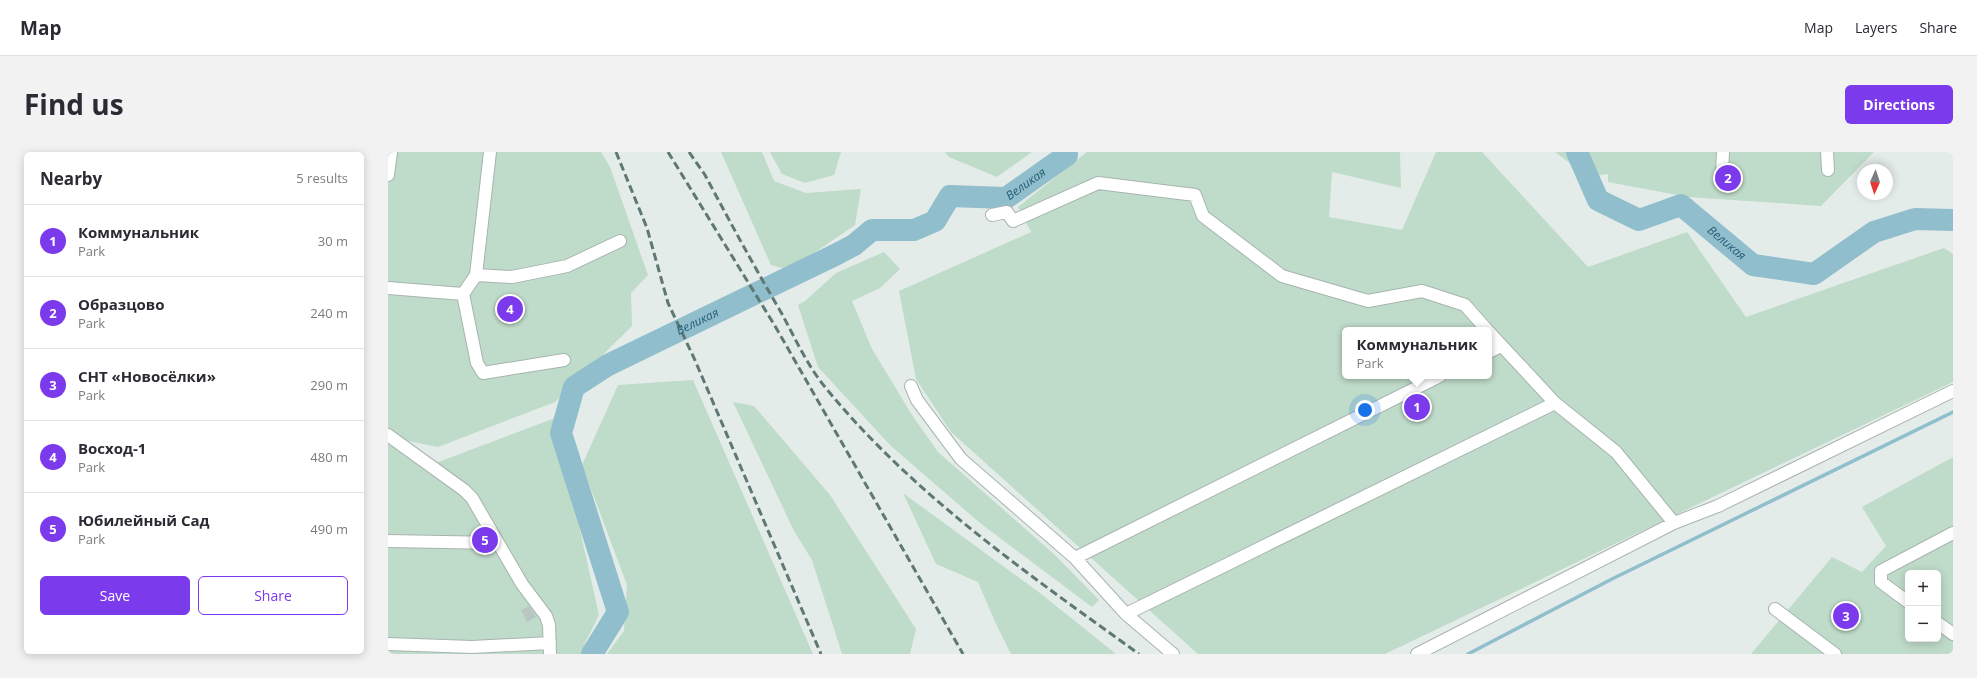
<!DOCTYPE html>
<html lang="en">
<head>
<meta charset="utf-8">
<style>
  body { margin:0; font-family:"Open Sans",sans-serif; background:#f2f2f3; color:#2b2b33 }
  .controls { position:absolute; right:12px; bottom:12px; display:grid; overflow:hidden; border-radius:6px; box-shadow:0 2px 10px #0003 }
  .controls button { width:36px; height:36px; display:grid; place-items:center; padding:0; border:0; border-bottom:1px solid #e1e1e2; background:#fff; color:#2b2b33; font:20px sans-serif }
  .compass { position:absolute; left:1469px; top:12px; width:36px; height:36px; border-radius:50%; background:#fff; box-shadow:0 2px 10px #0003; rotate:183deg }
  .you { position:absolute; left:977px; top:258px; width:14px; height:14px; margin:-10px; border:3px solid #fff; border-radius:50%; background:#1a73e8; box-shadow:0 0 0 6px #1a73e833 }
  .badge { display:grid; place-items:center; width:26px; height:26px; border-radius:50%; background:#7c3aed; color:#fff; font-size:13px; font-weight:700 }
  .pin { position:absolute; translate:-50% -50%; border:2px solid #fff; box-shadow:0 1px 4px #0006 }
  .popup { position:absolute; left:954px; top:175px; width:150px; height:52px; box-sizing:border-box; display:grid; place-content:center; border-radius:6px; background:#fff; filter:drop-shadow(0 1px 3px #0005); font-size:13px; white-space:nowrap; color:#7c7c81 }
  .popup b { font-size:15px; color:#2b2b33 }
  .popup::after { content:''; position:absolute; left:50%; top:100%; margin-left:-8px; border:8px solid transparent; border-top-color:#fff }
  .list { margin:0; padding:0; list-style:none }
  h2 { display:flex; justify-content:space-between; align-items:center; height:52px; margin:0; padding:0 16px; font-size:17px }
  h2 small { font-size:13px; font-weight:400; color:#7c7c81 }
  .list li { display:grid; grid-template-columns:26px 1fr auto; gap:12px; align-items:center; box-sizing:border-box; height:72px; padding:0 16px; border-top:1px solid #e1e1e2 }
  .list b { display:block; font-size:15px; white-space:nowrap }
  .list p { margin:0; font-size:13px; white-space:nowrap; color:#7c7c81 }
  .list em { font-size:13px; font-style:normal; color:#7c7c81 }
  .actions { display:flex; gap:8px; padding:12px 16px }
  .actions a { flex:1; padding:9px 0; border:1px solid #7c3aed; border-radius:6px; text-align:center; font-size:14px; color:#7c3aed }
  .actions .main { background:#7c3aed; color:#fff }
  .map { position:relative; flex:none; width:1565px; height:502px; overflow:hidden; border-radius:6px }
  header { display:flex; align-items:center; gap:24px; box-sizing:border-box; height:56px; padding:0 20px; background:#fff; border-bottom:1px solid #e1e1e2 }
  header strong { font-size:19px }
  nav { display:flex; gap:22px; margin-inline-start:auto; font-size:14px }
  .intro { display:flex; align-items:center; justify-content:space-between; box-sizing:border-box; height:96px; padding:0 24px }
  h1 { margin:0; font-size:28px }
  .button { padding:10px 18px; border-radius:6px; background:#7c3aed; color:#fff; font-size:14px; font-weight:700 }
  main { display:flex; gap:24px; padding:0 24px }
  aside { flex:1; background:#fff; border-radius:6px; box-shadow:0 2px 10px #0003 }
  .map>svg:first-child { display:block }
  .green { fill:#bfdbc9; fill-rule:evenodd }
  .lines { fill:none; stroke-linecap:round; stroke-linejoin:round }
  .stream { stroke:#91becc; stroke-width:3.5 }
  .river { stroke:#91becc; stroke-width:22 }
  .building { fill:#b9c7c2 }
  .minor-casing { stroke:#a7b4b0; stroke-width:14 }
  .minor { stroke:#fff; stroke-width:12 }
  .rail { stroke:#5f7873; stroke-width:3; stroke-dasharray:8 4; stroke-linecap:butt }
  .labels { text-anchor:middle; stroke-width:3; stroke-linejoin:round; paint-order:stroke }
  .water-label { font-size:12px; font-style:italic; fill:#235f73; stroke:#f4f9f7 }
</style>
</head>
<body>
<header>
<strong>Map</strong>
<nav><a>Map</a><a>Layers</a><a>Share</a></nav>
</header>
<div class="intro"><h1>Find us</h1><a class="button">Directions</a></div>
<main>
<aside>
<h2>Nearby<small>5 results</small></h2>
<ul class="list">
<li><span class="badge">1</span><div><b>Коммунальник</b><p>Park</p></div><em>30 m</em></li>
<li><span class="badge">2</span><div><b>Образцово</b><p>Park</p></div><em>240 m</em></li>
<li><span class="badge">3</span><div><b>СНТ «Новосёлки»</b><p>Park</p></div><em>290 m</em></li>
<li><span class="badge">4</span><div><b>Восход-1</b><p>Park</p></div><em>480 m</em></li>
<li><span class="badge">5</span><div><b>Юбилейный Сад</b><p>Park</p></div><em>490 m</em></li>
</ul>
<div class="actions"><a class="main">Save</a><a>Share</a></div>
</aside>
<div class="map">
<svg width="1565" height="502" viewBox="0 0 1565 502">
  <rect width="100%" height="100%" fill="#e4ece9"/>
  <!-- green -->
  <path class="green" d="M0,0H213L222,15L260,123L243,141L244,174L167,250L50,295L6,286L0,279Z
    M333,0H374L386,29L418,41L473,37L467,73L401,118L383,113Z
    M382,0H453L446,23L417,31L394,22Z
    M557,0H644L609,25L561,5Z
    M699,0H1012L1013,36L944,20L941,65L1014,78L1048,0H1094L1200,115L1299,80L1358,165L1556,96L1565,102V230L997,502H810L563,280L528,227L511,139L643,80L630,55ZM957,178H1101V224H957Z
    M1167,0H1486L1433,54L1300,45L1220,30V22L1200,25Z
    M496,100L512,117L492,136L464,149L484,197L524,263L550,300L667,403L711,448L704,455L592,371L503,294L430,215L410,153L417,149L448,121Z
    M305,228L425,502H219L236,479L239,433L194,313L230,233Z
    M345,250L366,254L442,343L528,477L522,502H454L424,408L406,379Z
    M167,266L211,463L197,491L194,502H0V287L40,314Z
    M1565,305V502H1363L1444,405L1474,420L1498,394L1474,355ZM1520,421H1550V487H1520Z
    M515,341L652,441L728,502H623L608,472L590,430L548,412Z"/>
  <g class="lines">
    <!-- stream -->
    <path class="stream" d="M1080,502L1224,427L1565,260"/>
    <!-- river -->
    <g class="river">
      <path id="s1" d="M1189,0L1210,48L1251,68L1293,53L1365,113L1426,122L1486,80L1527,67L1565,68"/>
      <path id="s2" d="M204,502L230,460L173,281L186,235L220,213L449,102L466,93L484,78H526L547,69L562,44L618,46L679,3V0"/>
    </g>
  </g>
  <!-- building -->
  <path class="building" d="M141,454L148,465L139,470L133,458Z"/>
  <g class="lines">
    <!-- minor casing -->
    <g class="minor-casing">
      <path id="minor" d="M1439,0L1440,18
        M1334,22L1335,0
        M0,23L3,0
        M604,63L619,60L625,69L710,31L807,43L815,64L894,124L980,149L1034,139L1077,153L1099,178
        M88,123L102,0
        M0,136L75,142L88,123L124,125L179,114L232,89
        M75,142L89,211L95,221L176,208
        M1101,180L1167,251L1228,300L1286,371
        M1101,200L1113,194
        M523,234L529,248L573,307L687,406L738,462L785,502
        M0,283L76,338L84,346L134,432L158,464L161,473L162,502
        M0,389L110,391
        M687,406L1052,224
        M1520,450L1493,430V419L1565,381
        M1387,457L1447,502
        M738,462L1167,251
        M1550,471L1565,482
        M0,492L84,495L162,491
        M1029,502L1286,371L1330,354L1565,239"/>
    </g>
    <!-- minor -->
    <use href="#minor" class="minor"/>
    <!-- rail -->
    <path class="rail" d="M228,0L259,76L280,151L306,206L433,502
      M280,0L387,174L575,502
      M301,0L317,23C342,70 367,116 394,162C407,186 419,213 437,235C524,342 640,422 751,502"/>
  </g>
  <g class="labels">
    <!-- water labels -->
    <g class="water-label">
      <text dy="4" stroke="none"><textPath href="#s2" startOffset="797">Великая</textPath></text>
      <text dy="4" stroke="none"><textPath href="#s1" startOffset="202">Великая</textPath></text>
      <text dy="4" stroke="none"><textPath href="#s2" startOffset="425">Великая</textPath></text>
    </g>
  </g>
</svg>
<div class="controls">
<button>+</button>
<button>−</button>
</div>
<svg class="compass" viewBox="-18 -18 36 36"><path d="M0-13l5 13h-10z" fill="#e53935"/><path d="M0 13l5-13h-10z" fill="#7c7c81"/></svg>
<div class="you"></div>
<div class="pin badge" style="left:1029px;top:255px">1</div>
<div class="popup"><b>Коммунальник</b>Park</div>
<div class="pin badge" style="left:1340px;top:26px">2</div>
<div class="pin badge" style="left:1458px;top:464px">3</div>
<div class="pin badge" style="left:122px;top:157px">4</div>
<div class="pin badge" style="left:97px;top:388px">5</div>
</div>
</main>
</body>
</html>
